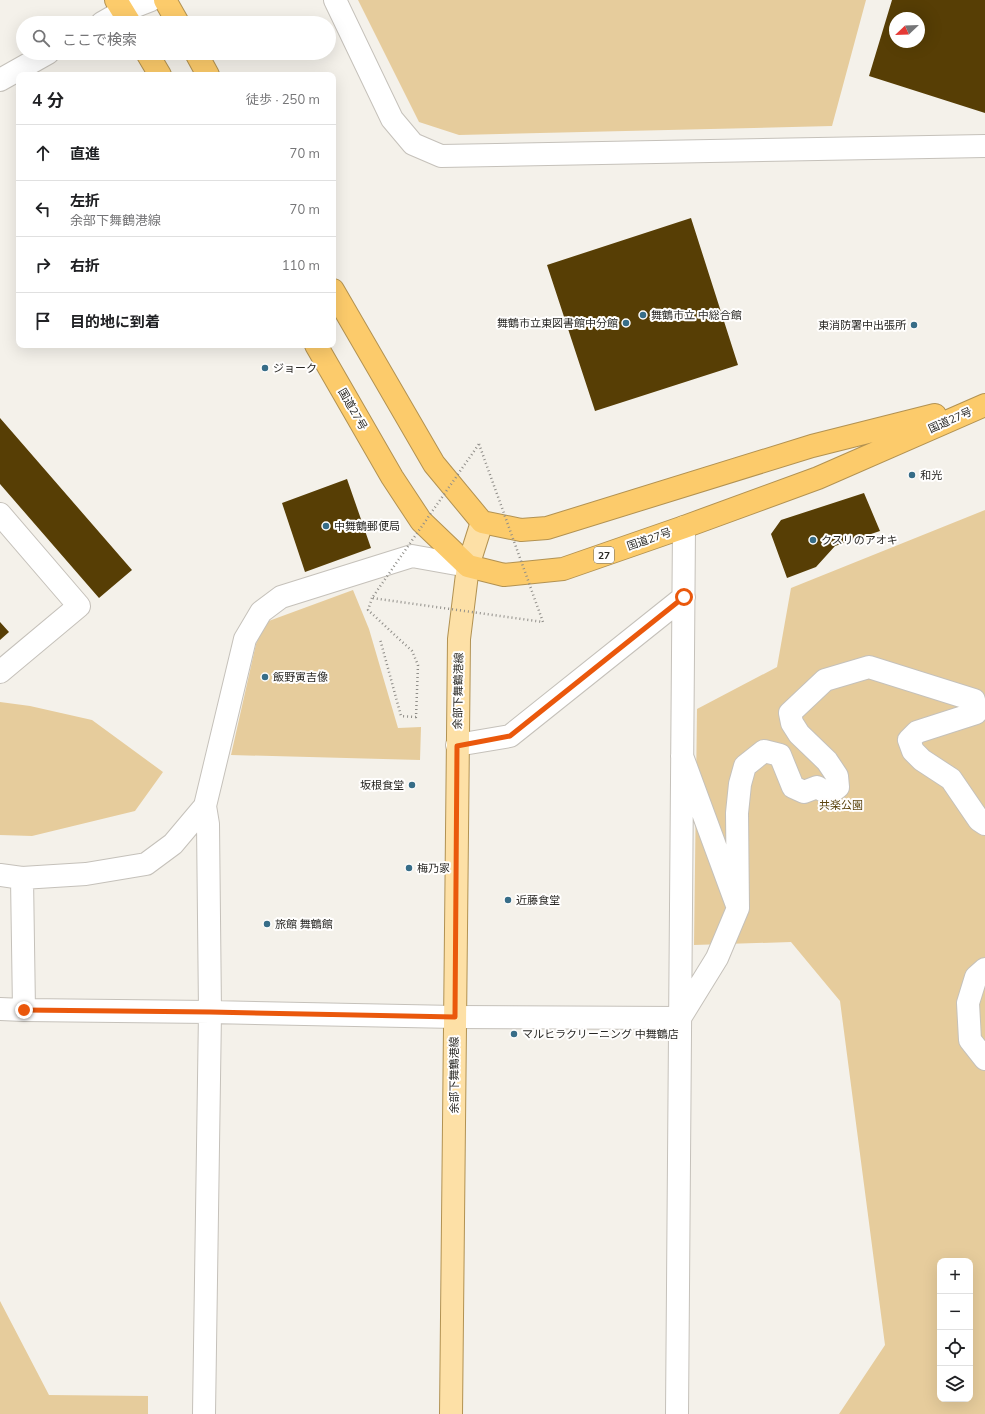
<!DOCTYPE html>
<html lang="ja">
<head>
<meta charset="utf-8">
<style>
  body { margin:0; font-family:Mulish,"Noto Sans JP",sans-serif; background:#f2f2f2; color:#202124 }
  .controls { position:absolute; right:12px; bottom:12px; display:grid; overflow:hidden; border-radius:8px; box-shadow:0 4px 16px #0002 }
  .controls button { width:36px; height:36px; display:grid; place-items:center; padding:0; border:0; border-bottom:1px solid #e0e0e0; background:#fff; color:#202124; font:20px sans-serif }
  .compass { position:absolute; left:889px; top:12px; width:36px; height:36px; border-radius:50%; background:#fff; box-shadow:0 4px 16px #0002; rotate:247deg }
  .stop { position:absolute; width:12px; height:12px; margin:-9px; border:3px solid #ea580c; border-radius:50%; background:#fff }
  .stop.end { background:#ea580c; border-color:#fff; box-shadow:0 1px 4px #0008 }
  .list { margin:0; padding:0; list-style:none }
  h2 { display:flex; justify-content:space-between; align-items:center; height:52px; margin:0; padding:0 16px; font-size:17px }
  h2 small { font-size:13px; font-weight:400; color:#757577 }
  .list li { display:grid; grid-template-columns:26px 1fr auto; gap:12px; align-items:center; box-sizing:border-box; height:56px; padding:0 16px; border-top:1px solid #e0e0e0 }
  .list b { display:block; font-size:15px; white-space:nowrap }
  .list p { margin:0; font-size:13px; white-space:nowrap; color:#757577 }
  .list em { font-size:13px; font-style:normal; color:#757577 }
  .icon { flex:none; width:22px; height:22px; fill:none; stroke:currentColor; stroke-width:2; stroke-linecap:round; stroke-linejoin:round }
  .map { position:relative; flex:none; width:985px; height:1414px; overflow:hidden }
  .search { position:absolute; background:#fff; box-shadow:0 4px 16px #0002; left:16px; top:16px; width:320px; height:44px; display:flex; align-items:center; gap:10px; box-sizing:border-box; padding:0 14px; border-radius:22px; color:#757577; font-size:15px }
  .panel { position:absolute; background:#fff; box-shadow:0 4px 16px #0002; left:16px; top:72px; width:320px; height:276px; border-radius:8px }
  .map>svg:first-child { display:block }
  .green { fill:#e6cc9c; fill-rule:evenodd }
  .building { fill:#573e05; fill-rule:evenodd }
  .lines { fill:none; stroke-linecap:round; stroke-linejoin:round }
  .minor-casing { stroke:#c5c1ba; stroke-width:24 }
  .major-casing { stroke:#b29252; stroke-width:24 }
  .highway-casing { stroke:#b29252; stroke-width:24 }
  .path { stroke:#908e89; stroke-width:2.5; stroke-dasharray:1 3; stroke-linecap:butt }
  .minor { stroke:#fff; stroke-width:22 }
  .major { stroke:#fde0a6; stroke-width:22 }
  .highway { stroke:#fccb6b; stroke-width:22 }
  .path-bridge { stroke:#908e89; stroke-width:2.5; stroke-dasharray:1 3; stroke-linecap:butt }
  .route { stroke:#ea580c; stroke-width:5 }
  .poi-dot { fill:#376d88; stroke:#fffefd; stroke-width:1.5 }
  .labels { text-anchor:middle; stroke-width:4; stroke-linejoin:round; paint-order:stroke }
  .shield { fill:#fffefd; stroke:#686865; stroke-width:1 }
  .shield-label { font-size:10px; font-weight:bold; fill:#282724 }
  .poi-label { font-size:11px; fill:#282724; stroke:#fffefd; text-anchor:start }
  .street-label { font-size:11px; fill:#282724; stroke:#fffefd }
  .park-label { font-size:11px; fill:#5c440e; stroke:#fffefd }
</style>
</head>
<body>
<div class="map">
<svg width="985" height="1414" viewBox="0 0 985 1414">
  <rect width="100%" height="100%" fill="#f4f1ea"/>
  <!-- green -->
  <path class="green" d="M358,0H866L832,126L459,135L419,122Z
    M985,510V1414H839L885,1345L840,1001L791,942L694,945L697,709L777,667L791,588ZM940,1261H970V1399H940Z
    M353,590L369,629L398,728L421,727L420,760L231,755L256,644L266,622Z
    M0,702L30,706L92,720L163,772L135,811L32,836L0,835Z
    M0,1301L49,1395L148,1396V1414H0Z"/>
  <!-- building -->
  <path class="building" d="M892,0H985V113L869,76ZM895,18H919V42H895Z
    M691,218L738,365L595,411L547,265Z
    M0,418L132,570L99,598L0,484Z
    M347,479L371,548L305,572L282,503Z
    M864,493L880,531L835,546L816,567L787,578L771,534L781,520Z
    M0,622L9,632L0,640Z"/>
  <g class="lines">
    <!-- minor casing -->
    <g class="minor-casing">
      <path id="minor" d="M335,0L392,119L413,144L441,156L985,146
        M102,23L123,11L151,0
        M0,80L48,53
        M0,514L79,606L0,672
        M457,745L510,736L684,597
        M682,756L738,908L737,813L740,784L745,766L764,751L780,755L793,787L804,792L817,787L829,794L838,787L837,776L827,761L799,734L792,723L790,713L825,680L869,667L974,700L976,713L917,732L909,740L913,751L922,760L951,779L979,820L985,824
        M0,875L22,878L86,874L146,864L173,844L205,806
        M22,878L24,1010L210,1012L455,1017L680,1018
        M985,969L976,977L968,1003L970,1040L985,1059
        M0,1009L24,1010
        M680,1018L717,958L738,908
        M204,1414L210,1012L208,824L205,806L245,639L261,612L281,597L412,556L468,566
        M677,1414L684,527"/>
    </g>
    <!-- major casing -->
    <g class="major-casing">
      <path id="major" d="M451,1414L459,639L468,566L482,522"/>
    </g>
    <!-- highway casing -->
    <g class="highway-casing">
      <path id="highway" d="M116,0L130,23
        M165,0L178,23
        M147,53L160,75
        M196,53L208,75
        M333,290L434,464L482,522L521,530L547,528L812,446L935,415
        M316,345L392,477L421,521L468,566L504,575L563,569L684,527L818,478L985,405"/>
    </g>
    <!-- path -->
    <path class="path" d="M372,598L368,610L412,651L418,665L416,717L401,716L380,639"/>
    <!-- minor -->
    <use href="#minor" class="minor"/>
    <!-- major -->
    <use href="#major" class="major"/>
    <!-- highway -->
    <use href="#highway" class="highway"/>
    <!-- path-bridge -->
    <path class="path-bridge" d="M479,444L543,622L372,598Z"/>
  </g>
  <g class="lines">
    <!-- route -->
    <path class="route" d="M24,1010L210,1012L455,1017L457,746L510,736L684,597"/>
  </g>
  <!-- markers -->
  <g class="poi-dot">
    <circle cx="643" cy="315" r="4"/>
    <circle cx="626" cy="323" r="4"/>
    <circle cx="914" cy="325" r="4"/>
    <circle cx="265" cy="368" r="4"/>
    <circle cx="912" cy="475" r="4"/>
    <circle cx="326" cy="526" r="4"/>
    <circle cx="813" cy="540" r="4"/>
    <circle cx="265" cy="677" r="4"/>
    <circle cx="412" cy="785" r="4"/>
    <circle cx="409" cy="868" r="4"/>
    <circle cx="508" cy="900" r="4"/>
    <circle cx="267" cy="924" r="4"/>
    <circle cx="514" cy="1034" r="4"/>
  </g>
  <g class="labels">
    <!-- shield labels -->
    <rect class="shield" x="594" y="547" width="20" height="16" rx="3"/>
    <g class="shield-label">
      <text x="604" y="559">27</text>
    </g>
    <!-- poi labels -->
    <g class="poi-label">
      <text x="651" y="319">舞鶴市立 中総合館</text>
      <text x="618" y="327" text-anchor="end">舞鶴市立東図書館中分館</text>
      <text x="906" y="329" text-anchor="end">東消防署中出張所</text>
      <text x="273" y="372">ジョーク</text>
      <text x="920" y="479">和光</text>
      <text x="334" y="530">中舞鶴郵便局</text>
      <text x="821" y="544">クスリのアオキ</text>
      <text x="273" y="681">飯野寅吉像</text>
      <text x="404" y="789" text-anchor="end">坂根食堂</text>
      <text x="417" y="872">梅乃家</text>
      <text x="516" y="904">近藤食堂</text>
      <text x="275" y="928">旅館 舞鶴館</text>
      <text x="522" y="1038">マルヒラクリーニング 中舞鶴店</text>
    </g>
    <!-- street labels -->
    <g class="street-label">
      <text transform="translate(353 409) rotate(60)" y="4">国道27号</text>
      <text transform="translate(950 420) rotate(-24)" y="4">国道27号</text>
      <text transform="translate(649 539) rotate(-19)" y="4">国道27号</text>
      <text transform="translate(458 691) rotate(-89)" y="4">余部下舞鶴港線</text>
      <text transform="translate(454 1075) rotate(-90)" y="4">余部下舞鶴港線</text>
    </g>
    <!-- park labels -->
    <g class="park-label">
      <text x="841" y="809">共楽公園</text>
    </g>
  </g>
</svg>
<div class="controls">
<button>+</button>
<button>−</button>
<button><svg class="icon" aria-label="locate" viewBox="0 0 24 24"><circle cx="12" cy="12" r="6"/><path d="M12 2v4M12 18v4M2 12h4M18 12h4"/></svg></button>
<button><svg class="icon" aria-label="layers" viewBox="0 0 24 24"><path d="M12 4l9 5-9 5-9-5zM3 14l9 5 9-5"/></svg></button>
</div>
<svg class="compass" viewBox="-18 -18 36 36"><path d="M0-13l5 13h-10z" fill="#e53935"/><path d="M0 13l5-13h-10z" fill="#757577"/></svg>
<div class="stop" style="left:684px;top:597px"></div>
<div class="stop end" style="left:24px;top:1010px"></div>
<div class="search"><svg class="icon" aria-label="search" viewBox="0 0 24 24"><circle cx="10" cy="10" r="6"/><path d="M15 15l6 6"/></svg>ここで検索</div>
<section class="panel">
<h2>4 分<small>徒歩 · 250 m</small></h2>
<ul class="list">
<li><svg class="icon" aria-label="ahead" viewBox="0 0 24 24"><path d="M12 20V5M6 11l6-6 6 6"/></svg><div><b>直進</b></div><em>70 m</em></li>
<li><svg class="icon" aria-label="left" viewBox="0 0 24 24"><path d="M17 20v-9H6M10 6l-5 5 5 5"/></svg><div><b>左折</b><p>余部下舞鶴港線</p></div><em>70 m</em></li>
<li><svg class="icon" aria-label="right" viewBox="0 0 24 24"><path d="M7 20v-9h11M14 6l5 5-5 5"/></svg><div><b>右折</b></div><em>110 m</em></li>
<li><svg class="icon" aria-label="arrive" viewBox="0 0 24 24"><path d="M6 21V4h12l-3 4 3 4H6"/></svg><div><b>目的地に到着</b></div></li>
</ul>
</section>
</div>
</body>
</html>
